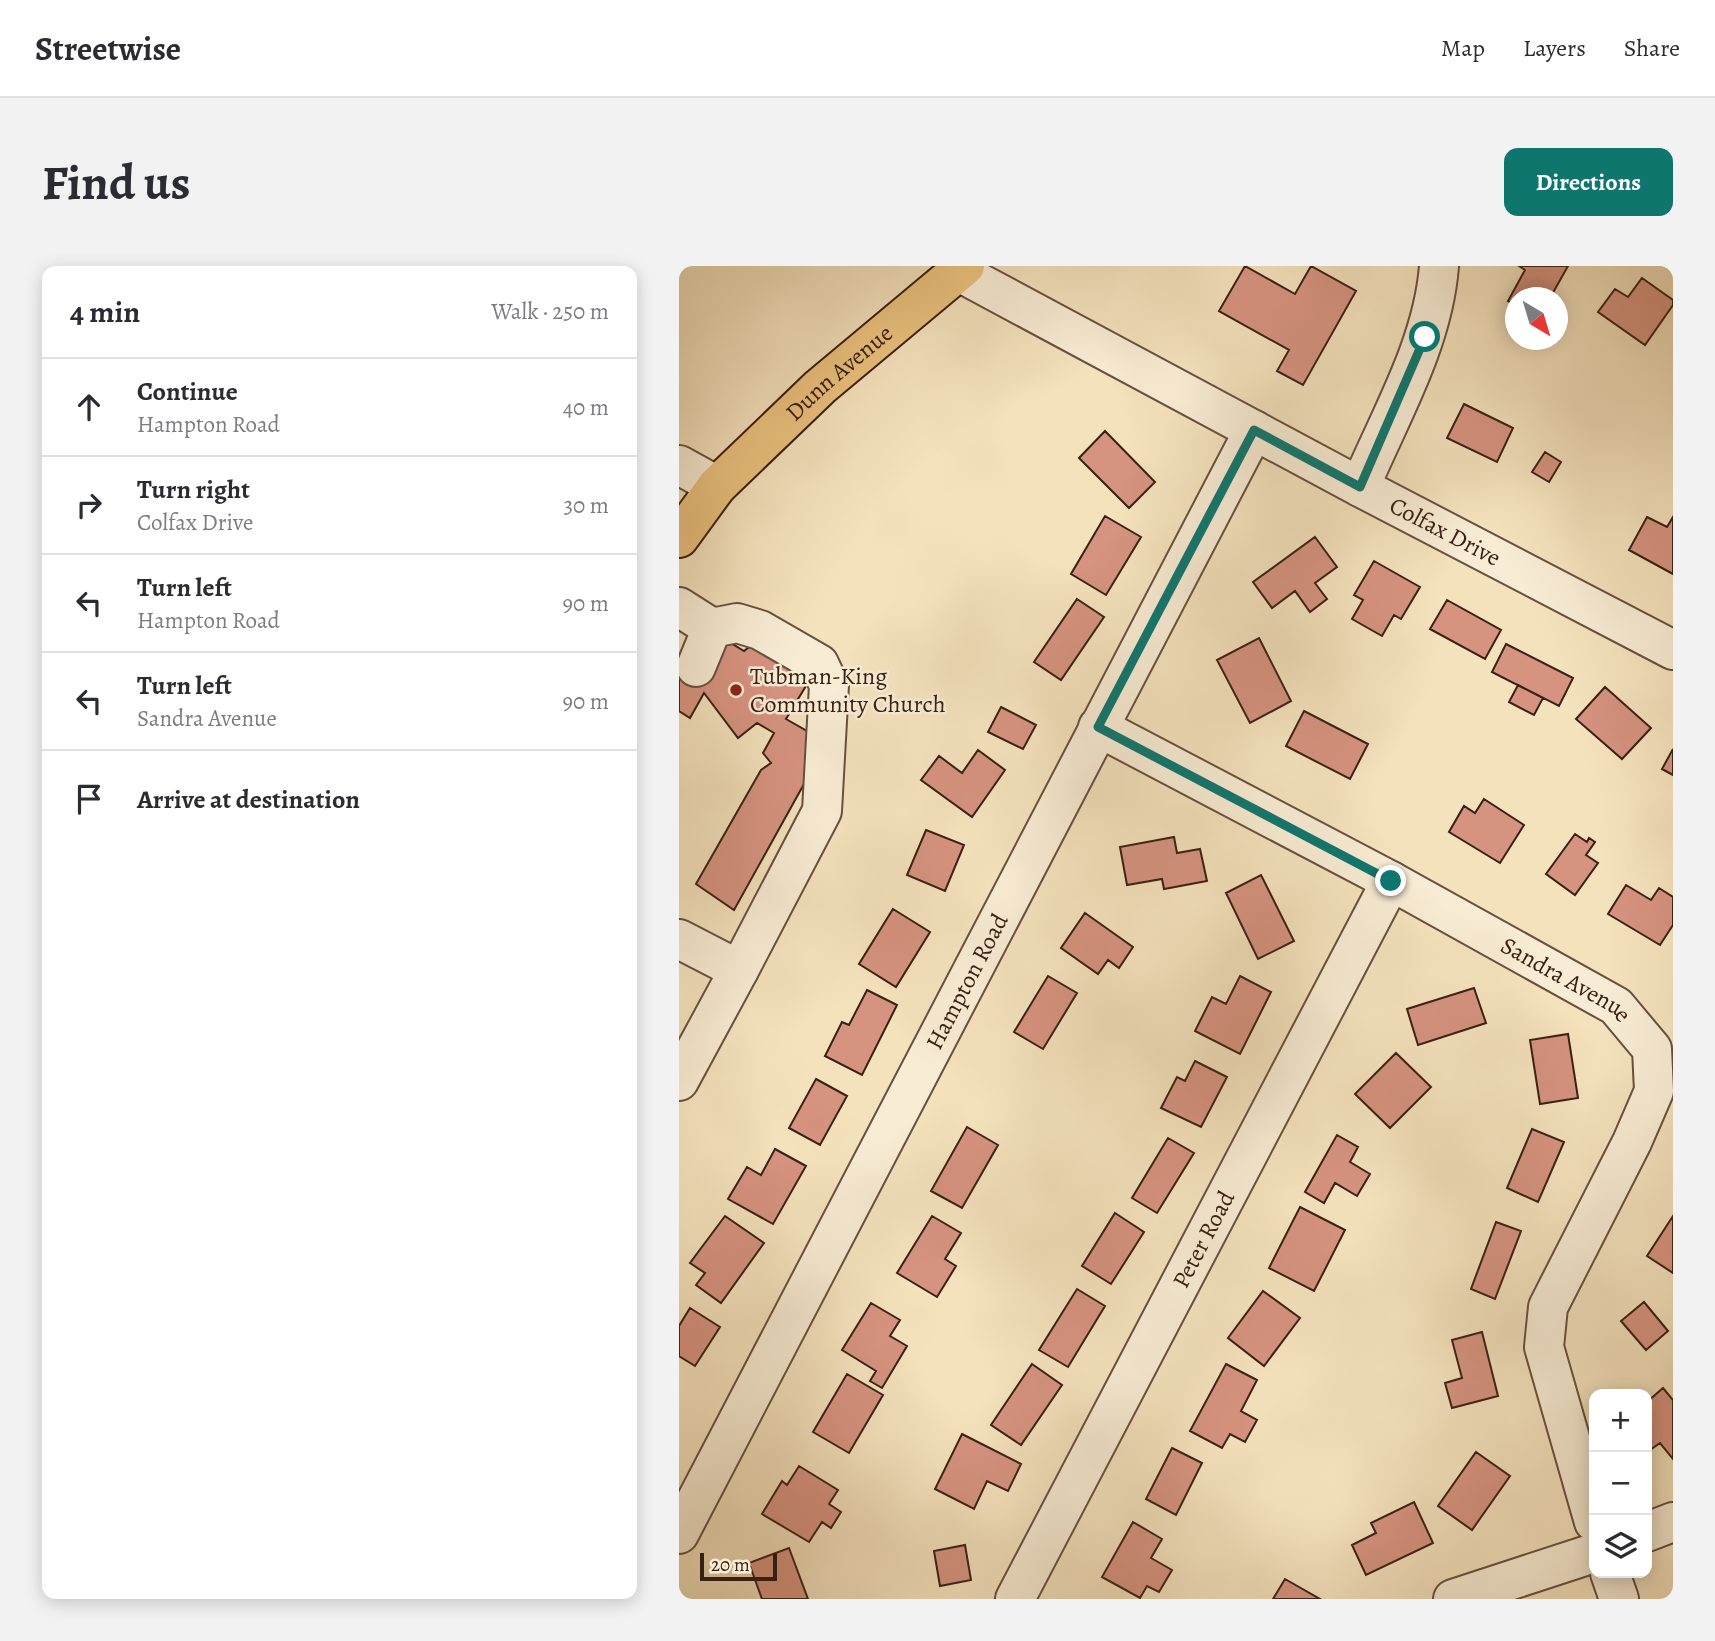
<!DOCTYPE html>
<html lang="en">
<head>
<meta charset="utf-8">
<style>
  body { margin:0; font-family:Alegreya,serif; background:#f2f2f3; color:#2b2b33 }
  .controls { position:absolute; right:21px; bottom:21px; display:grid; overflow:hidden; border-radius:14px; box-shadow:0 4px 18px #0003 }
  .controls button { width:63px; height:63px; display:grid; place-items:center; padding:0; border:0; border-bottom:2px solid #e1e1e2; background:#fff; color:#2b2b33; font:35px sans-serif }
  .compass { position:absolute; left:826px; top:21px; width:63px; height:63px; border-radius:50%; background:#fff; box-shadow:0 4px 18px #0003; rotate:142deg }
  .scale { position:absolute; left:21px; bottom:18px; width:77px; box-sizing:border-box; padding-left:7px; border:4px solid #392014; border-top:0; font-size:19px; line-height:24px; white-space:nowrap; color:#392014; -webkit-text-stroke:5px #f8ecd4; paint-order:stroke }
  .stop { position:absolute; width:21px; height:21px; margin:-16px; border:5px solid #0f766e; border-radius:50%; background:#fff }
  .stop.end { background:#0f766e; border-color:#fff; box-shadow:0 2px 7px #0008 }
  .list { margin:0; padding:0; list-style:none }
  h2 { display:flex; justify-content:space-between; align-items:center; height:91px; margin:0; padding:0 28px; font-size:30px }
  h2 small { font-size:23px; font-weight:400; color:#7c7c81 }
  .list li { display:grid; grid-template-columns:46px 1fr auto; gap:21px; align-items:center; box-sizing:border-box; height:98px; padding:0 28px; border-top:2px solid #e1e1e2 }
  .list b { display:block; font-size:26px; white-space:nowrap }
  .list p { margin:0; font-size:23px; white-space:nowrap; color:#7c7c81 }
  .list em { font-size:23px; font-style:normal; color:#7c7c81 }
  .icon { flex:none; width:38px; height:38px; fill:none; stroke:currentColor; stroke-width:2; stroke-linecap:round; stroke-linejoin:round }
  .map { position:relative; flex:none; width:994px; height:1333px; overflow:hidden; border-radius:14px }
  header { display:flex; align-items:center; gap:42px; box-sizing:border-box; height:98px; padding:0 35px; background:#fff; border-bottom:2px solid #e1e1e2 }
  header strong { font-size:33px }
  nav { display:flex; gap:38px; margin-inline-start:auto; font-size:24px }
  .intro { display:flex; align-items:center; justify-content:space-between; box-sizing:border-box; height:168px; padding:0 42px }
  h1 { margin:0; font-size:49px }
  .button { padding:18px 32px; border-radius:14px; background:#0f766e; color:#fff; font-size:24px; font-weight:700 }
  main { display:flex; gap:42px; padding:0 42px }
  aside { flex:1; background:#fff; border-radius:14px; box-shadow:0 4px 18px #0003 }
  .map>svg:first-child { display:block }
  .building { fill:#d69380; stroke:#392014; stroke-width:2 }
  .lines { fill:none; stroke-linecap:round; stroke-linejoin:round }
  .minor-casing { stroke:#68503e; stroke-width:42 }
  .major-casing { stroke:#392014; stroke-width:42 }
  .minor { stroke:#f8ecd4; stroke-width:38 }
  .major { stroke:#eac17e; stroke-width:38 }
  .route { stroke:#0f766e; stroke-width:9 }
  .poi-dot { fill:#8f2418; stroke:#f8ecd4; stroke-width:2.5 }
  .labels { text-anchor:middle; stroke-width:5; stroke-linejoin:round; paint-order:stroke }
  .street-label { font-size:24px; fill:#392014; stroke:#f8ecd4 }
  .poi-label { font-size:24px; fill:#392014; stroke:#f8ecd4; text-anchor:start }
</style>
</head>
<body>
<header>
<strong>Streetwise</strong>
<nav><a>Map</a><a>Layers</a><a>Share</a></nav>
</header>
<div class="intro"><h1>Find us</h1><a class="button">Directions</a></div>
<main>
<aside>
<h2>4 min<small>Walk · 250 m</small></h2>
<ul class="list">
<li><svg class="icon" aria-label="ahead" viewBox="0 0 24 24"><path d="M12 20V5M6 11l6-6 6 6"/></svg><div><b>Continue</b><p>Hampton Road</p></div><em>40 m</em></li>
<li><svg class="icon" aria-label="right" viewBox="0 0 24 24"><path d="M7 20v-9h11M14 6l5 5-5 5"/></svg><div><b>Turn right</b><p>Colfax Drive</p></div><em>30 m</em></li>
<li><svg class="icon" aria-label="left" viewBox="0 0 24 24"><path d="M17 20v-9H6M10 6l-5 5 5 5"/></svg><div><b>Turn left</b><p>Hampton Road</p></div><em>90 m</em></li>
<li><svg class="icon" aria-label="left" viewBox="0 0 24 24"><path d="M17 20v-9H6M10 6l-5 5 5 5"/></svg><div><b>Turn left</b><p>Sandra Avenue</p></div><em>90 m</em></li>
<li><svg class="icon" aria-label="arrive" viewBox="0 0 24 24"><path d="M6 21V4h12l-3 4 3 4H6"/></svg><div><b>Arrive at destination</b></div></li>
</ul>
</aside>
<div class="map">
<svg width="994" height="1333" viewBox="0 0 994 1333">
  <rect width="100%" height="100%" fill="#f4e2bd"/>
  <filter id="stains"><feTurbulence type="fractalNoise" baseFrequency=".00286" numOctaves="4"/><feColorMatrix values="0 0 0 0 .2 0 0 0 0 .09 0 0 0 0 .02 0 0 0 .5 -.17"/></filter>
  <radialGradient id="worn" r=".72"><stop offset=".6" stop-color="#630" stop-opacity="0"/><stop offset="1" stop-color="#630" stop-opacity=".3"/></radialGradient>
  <!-- building -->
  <path class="building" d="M566,0L616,28L632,0L677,25L624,119L598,105L610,84L540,45Z
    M840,0H889L871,32H836V39L829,35L846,4Z
    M963,12L994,34V39L966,79L919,46L936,23L949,31Z
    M785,138L834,162L818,196L768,172Z
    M426,165L476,216L450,242L400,192Z
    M866,186L882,196L870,216L853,206Z
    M426,250L462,271L427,329L392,308Z
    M968,251L988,261L994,251V308L950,284Z
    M636,271L658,301L636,317L648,333L631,346L616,325L593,342L574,316Z
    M695,295L741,321L722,353L715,349L703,370L673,353L684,334L675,329Z
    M398,333L425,351L382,414L355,396Z
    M768,334L822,364L806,393L751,363Z
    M84,370L130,415L107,453L135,469L145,482L55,644L17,618L82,504L92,497L84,487L95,467L78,457L59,472L25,427L11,452L0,445V404L47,374L65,385Z
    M580,372L612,435L571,457L538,394Z
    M827,378L894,412L880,440L813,406Z
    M839,419L864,432L855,449L830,436Z
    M926,421L972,462L943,493L897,453Z
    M322,441L357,459L344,483L309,466Z
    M625,445L689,478L671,513L607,480Z
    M994,483V509L983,503Z
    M299,484L326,504L293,551L242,514L260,490L283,507Z
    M805,533L845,559L821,597L770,566L785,540L796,547Z
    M247,564L285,579L266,625L228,609Z
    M896,568L908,576L910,572L916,576L907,589L919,597L896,629L867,608Z
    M495,571L498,587L521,583L528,615L485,623L483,613L448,619L441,581Z
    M582,609L615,675L579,693L547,627Z
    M947,619L972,634L980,622L994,631V659L981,679L929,648Z
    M214,643L251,666L217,721L180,698Z
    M406,647L454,681L440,702L429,694L419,708L382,682Z
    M369,710L398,727L364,783L335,766Z
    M561,710L592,726L561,788L516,765L533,731L547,738Z
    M795,722L807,757L739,779L728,743Z
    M188,724L218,739L183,809L146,790L163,756L170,759Z
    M889,768L899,832L861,838L851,774Z
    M717,787L752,821L711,862L676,828Z
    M516,795L548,811L522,861L482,842L498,811L506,815Z
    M137,813L168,830L141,879L110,862Z
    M288,861L319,879L283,942L252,925Z
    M853,863L885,876L859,936L828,922Z
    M658,869L679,881L671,896L691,908L678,930L656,917L645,937L626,926Z
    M489,872L515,887L478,947L453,932Z
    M96,883L127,900L94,958L49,933L68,901L82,909Z
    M621,941L666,964L635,1025L590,1002Z
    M436,947L465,966L432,1018L403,1000Z
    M46,950L85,977L42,1037L17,1019L26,1007L11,997Z
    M253,950L282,967L266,993L277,1000L258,1031L218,1007Z
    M994,950V1007L968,990Z
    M817,956L842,965L816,1033L792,1023Z
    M398,1023L426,1040L389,1101L360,1084Z
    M584,1025L621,1052L585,1100L549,1072Z
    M965,1036L989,1065L967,1084L942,1055Z
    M192,1037L221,1054L211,1070L228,1080L203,1122L191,1115L197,1105L163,1084Z
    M11,1042L41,1061L16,1100L0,1090V1060Z
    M803,1066L819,1130L773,1142L766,1117L783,1112L773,1074Z
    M353,1098L383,1119L342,1179L312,1159Z
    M547,1098L578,1114L562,1145L578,1154L566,1176L551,1168L543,1182L511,1165Z
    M168,1108L204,1129L170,1187L134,1166Z
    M984,1122L994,1134V1193L981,1177L968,1186V1136Z
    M283,1168L342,1198L329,1225L308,1215L295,1243L256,1223Z
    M493,1182L523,1197L497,1249L467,1233Z
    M797,1186L831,1210L793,1264L759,1240Z
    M120,1200L159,1224L150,1238L162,1246L152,1262L143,1256L130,1276L83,1248L103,1215L108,1219Z
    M735,1236L754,1277L687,1309L673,1279L697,1267L692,1257Z
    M454,1256L483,1273L472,1292L493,1304L480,1326L468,1320L461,1332L423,1311Z
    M286,1279L292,1314L261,1320L255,1285Z
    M110,1282L129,1333H83L70,1297Z
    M606,1313L641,1333H594Z"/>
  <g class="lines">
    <!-- minor casing -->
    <g class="minor-casing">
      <g id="minor">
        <path id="s1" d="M280,6L681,221L994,384"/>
        <path d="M0,199L38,220"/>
        <path d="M681,221C711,150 754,78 760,0"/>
        <path d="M0,341L33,362L58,357L81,364L140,398L150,419L143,545L60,704"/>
        <path d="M17,401L33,362"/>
        <path id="s2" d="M419,461L712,615L937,740L973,783L975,825L953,876L869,1041L865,1081L915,1256"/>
        <path d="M0,673L60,704L0,815"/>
        <path d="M968,1266L994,1256"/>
        <path id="s3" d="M0,1268L575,164"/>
        <path d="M931,1307L940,1333"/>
        <path id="s4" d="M336,1333L712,615"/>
        <path d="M774,1333L915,1287"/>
      </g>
    </g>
    <!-- major casing -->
    <g class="major-casing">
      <g id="major">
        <path id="s5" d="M0,272L38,220L141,121L286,0"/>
      </g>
    </g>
    <!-- minor -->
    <use href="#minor" class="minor"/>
    <!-- major -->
    <use href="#major" class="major"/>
  </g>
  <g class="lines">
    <!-- route -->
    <path class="route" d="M712,615L419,461L575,164L681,221L746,71"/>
  </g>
  <!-- markers -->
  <circle class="poi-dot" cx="57" cy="424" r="7"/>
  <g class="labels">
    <!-- street labels -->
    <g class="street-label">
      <text dy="8" stroke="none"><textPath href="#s5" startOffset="231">Dunn Avenue</textPath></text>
      <text dy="8" stroke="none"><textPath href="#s1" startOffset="551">Colfax Drive</textPath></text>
      <text dy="8" stroke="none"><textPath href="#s3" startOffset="623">Hampton Road</textPath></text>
      <text dy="8" stroke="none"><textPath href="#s2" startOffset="532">Sandra Avenue</textPath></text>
      <text dy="8" stroke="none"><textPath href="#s4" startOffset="406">Peter Road</textPath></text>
    </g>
    <!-- poi labels -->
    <g class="poi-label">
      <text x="71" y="418">Tubman-King<tspan x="71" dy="28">Community Church</tspan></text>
    </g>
  </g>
  <rect width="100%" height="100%" filter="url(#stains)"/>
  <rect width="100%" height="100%" fill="url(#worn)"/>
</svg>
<div class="controls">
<button>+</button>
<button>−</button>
<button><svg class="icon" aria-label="layers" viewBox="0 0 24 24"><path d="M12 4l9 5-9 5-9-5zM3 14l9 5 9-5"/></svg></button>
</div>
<svg class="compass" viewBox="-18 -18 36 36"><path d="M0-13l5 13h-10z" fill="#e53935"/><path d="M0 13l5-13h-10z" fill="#7c7c81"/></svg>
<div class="scale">20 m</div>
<div class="stop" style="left:746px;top:71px"></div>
<div class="stop end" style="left:712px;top:615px"></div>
</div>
</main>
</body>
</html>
